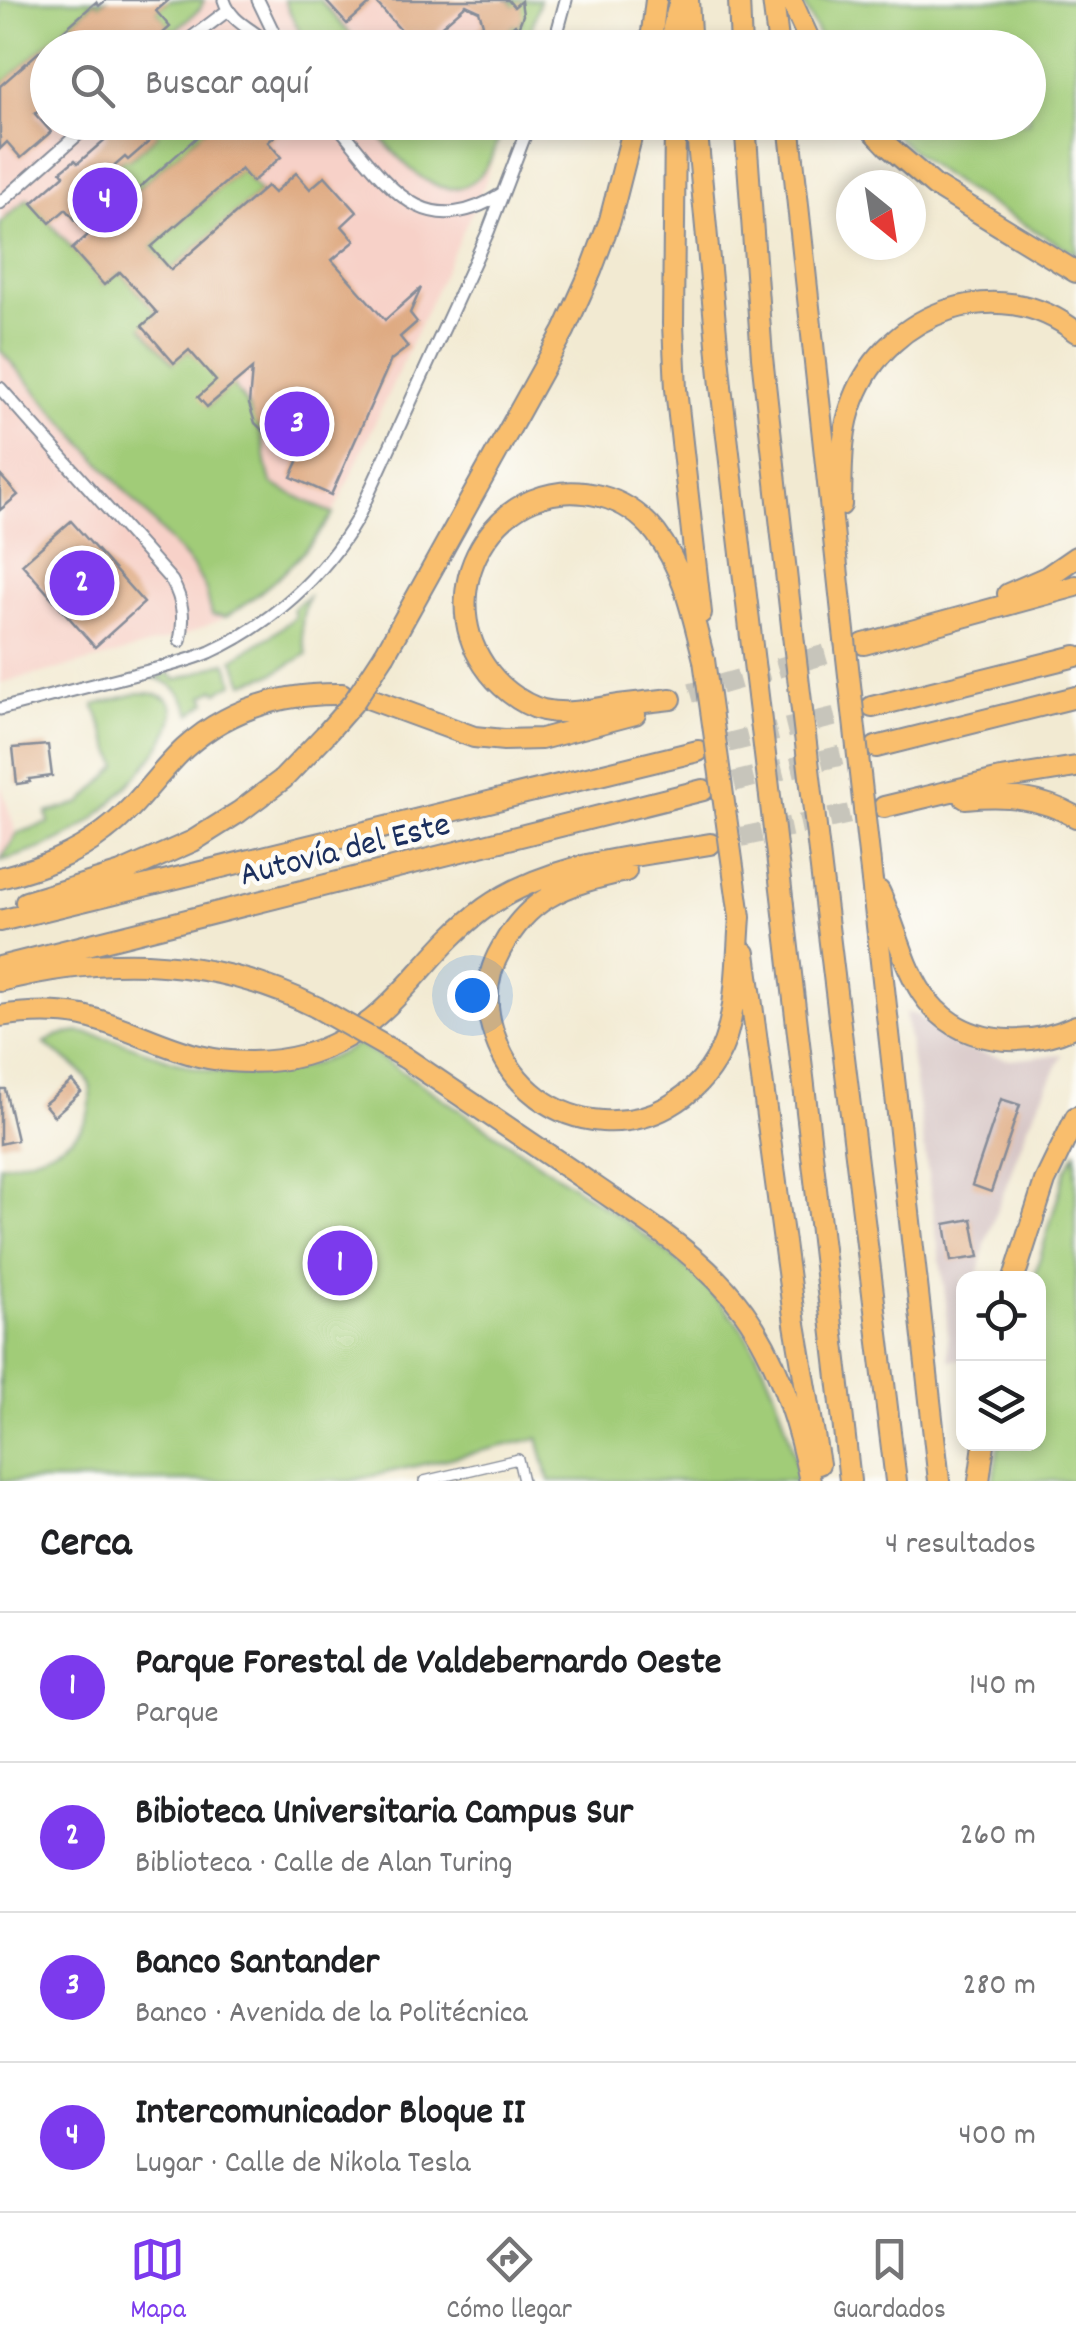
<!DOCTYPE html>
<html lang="es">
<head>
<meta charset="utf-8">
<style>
  body { margin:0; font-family:Dekko,sans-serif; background:#f2f2f2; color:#202124 }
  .controls { position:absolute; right:30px; bottom:30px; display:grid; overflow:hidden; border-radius:20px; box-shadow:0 5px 15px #0003 }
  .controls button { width:90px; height:90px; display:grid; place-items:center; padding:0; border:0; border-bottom:2px solid #e0e0e0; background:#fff; color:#202124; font:50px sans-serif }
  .compass { position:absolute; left:836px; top:170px; width:90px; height:90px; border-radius:50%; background:#fff; box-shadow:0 5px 15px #0003; rotate:150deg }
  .you { position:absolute; left:472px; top:995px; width:35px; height:35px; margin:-25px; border:8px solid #fff; border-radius:50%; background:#1a73e8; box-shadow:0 0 0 15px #1a73e833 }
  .badge { display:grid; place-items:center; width:65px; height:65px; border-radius:50%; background:#7c3aed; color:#fff; font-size:32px; font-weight:700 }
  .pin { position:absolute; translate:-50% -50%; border:5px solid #fff; box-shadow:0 2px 10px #0006 }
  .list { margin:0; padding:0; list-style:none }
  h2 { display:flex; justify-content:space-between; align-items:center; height:130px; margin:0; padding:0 40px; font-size:42px }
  h2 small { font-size:32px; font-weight:400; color:#757577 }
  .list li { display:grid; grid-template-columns:65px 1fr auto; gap:30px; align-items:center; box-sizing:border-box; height:150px; padding:0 40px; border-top:2px solid #e0e0e0 }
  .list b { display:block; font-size:38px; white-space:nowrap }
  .list p { margin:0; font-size:32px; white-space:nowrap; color:#757577 }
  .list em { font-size:32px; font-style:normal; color:#757577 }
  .icon { flex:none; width:55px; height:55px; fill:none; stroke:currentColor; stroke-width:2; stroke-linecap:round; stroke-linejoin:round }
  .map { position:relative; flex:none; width:1076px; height:1481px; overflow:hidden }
  .search { position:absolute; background:#fff; box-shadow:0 5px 15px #0003; left:30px; right:30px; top:30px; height:110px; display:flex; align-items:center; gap:25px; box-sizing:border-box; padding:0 35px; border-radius:55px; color:#757577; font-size:38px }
  .sheet { height:730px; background:#fff }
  nav { display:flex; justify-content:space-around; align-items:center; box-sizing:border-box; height:140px; border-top:2px solid #e0e0e0; background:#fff; font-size:28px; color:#757577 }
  nav a { display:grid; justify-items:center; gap:5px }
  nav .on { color:#7c3aed }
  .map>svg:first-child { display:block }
  .built { fill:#f7d1c8 }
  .industrial { fill:#d2bfc0 }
  .green { fill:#a1cc78; stroke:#5e7e6b; stroke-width:2.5 }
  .building { fill:#dfab83 }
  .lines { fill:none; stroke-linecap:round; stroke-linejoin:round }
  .motorway-tunnel { stroke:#c7c5bb; stroke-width:20; stroke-dasharray:20 10; stroke-linecap:butt }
  .pedestrian-casing { stroke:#868c98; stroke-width:12 }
  .minor-casing { stroke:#868c98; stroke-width:15 }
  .motorway-casing { stroke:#868c98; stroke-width:24 }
  .pedestrian { stroke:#fff; stroke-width:9 }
  .minor { stroke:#fff; stroke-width:11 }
  .motorway { stroke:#f9be6d; stroke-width:20 }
  .motorway-bridge-casing { stroke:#868c98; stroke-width:24; stroke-linecap:butt }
  .motorway-bridge { stroke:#f9be6d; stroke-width:20 }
  .labels { text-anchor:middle; stroke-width:9; stroke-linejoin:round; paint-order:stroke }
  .street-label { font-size:35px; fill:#1b2f5e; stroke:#fdfcf7 }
</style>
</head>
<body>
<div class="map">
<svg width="1076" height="1481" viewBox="0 0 1076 1481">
  <rect width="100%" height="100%" fill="#fdfcf7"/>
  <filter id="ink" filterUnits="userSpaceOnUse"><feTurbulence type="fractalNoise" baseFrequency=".01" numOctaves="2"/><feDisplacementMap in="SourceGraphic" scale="20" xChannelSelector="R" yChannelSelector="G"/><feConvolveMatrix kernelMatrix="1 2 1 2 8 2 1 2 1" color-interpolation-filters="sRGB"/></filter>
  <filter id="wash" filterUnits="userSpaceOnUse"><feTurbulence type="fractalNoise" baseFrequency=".0048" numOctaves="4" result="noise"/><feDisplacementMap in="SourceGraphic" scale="40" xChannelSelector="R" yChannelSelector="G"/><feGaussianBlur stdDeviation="2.25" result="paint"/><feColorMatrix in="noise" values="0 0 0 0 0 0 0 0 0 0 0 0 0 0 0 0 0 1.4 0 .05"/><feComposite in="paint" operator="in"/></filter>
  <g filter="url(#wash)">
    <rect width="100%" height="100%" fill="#f2ead2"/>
    <!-- built -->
    <path class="built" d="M0,0H540L526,47L48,48V122L504,123L484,185L333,514L313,543L284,574L251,601L226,617L190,633L101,659L0,683Z
      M0,782L17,835L0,859Z"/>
    <!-- industrial -->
    <path class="industrial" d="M905,1012L917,1015L956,1047L1011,1060L1063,1054L1027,1128L985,1244L978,1278H964L963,1360H949L946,1302Z"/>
    <!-- green -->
    <path class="green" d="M0,0H106L99,6L95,2L0,86Z
      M169,0H204L200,9L155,47H148L134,31L170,27L156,11Z
      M284,0H320L353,37L341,47H307Z
      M508,0H540L526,47L487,48L515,24L518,26L522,20L521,6L514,7Z
      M801,0H1076V254C1010,215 935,179 883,123L1028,122V48L825,47Z
      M165,123H201L206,129L117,207L95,183L125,157L129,160L158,135L155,131Z
      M369,123H504C498,138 493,160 482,173C441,219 393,151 369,123Z
      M241,169L260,192L171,270L151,247Z
      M28,198L104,285L120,272L157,313L142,327L173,363L189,350L218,380L207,407L232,385C245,400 250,410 258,427C266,444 264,466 272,484L333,514C304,557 269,589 226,617L212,615L205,588L193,567L0,350V223Z
      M308,597C301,617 299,633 307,654L273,674L244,683L233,659L272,635L295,617L293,609Z
      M226,662L234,683L218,692L215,689L204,696L207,702L191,714C184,694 174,683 154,678L169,673L176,680Z
      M139,693C231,691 110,807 87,824C61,843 30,853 0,861L18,833L49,823L47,813L81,803L118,766L94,705Z
      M79,1032C122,1038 155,1057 196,1068C254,1082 309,1072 359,1044C424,1085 487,1128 551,1171C622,1220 700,1264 748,1338C776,1382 788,1431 801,1481H549L538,1438L350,1481H0V1165C35,1159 89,1144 90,1102C91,1093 92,1086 87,1079C78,1065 57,1054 44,1043L59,1035Z
      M1076,1152V1481H993L999,1444H1038V1278H1034L1066,1169Z"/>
    <g id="blocks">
      <!-- building -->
      <path class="building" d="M106,0H169L156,11L170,27L146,48H136L125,35L111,48H48V103L35,114L51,132L21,158L7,142L0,149V86L96,2L99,6Z
        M325,0H508L514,7L521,1L523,15L518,28L515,24L487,48H457L483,24L479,11L466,5L437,30L453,48H388L404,34L374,0L347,24Z
        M118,122H165L155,131L158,134L128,160L125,157L95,183L117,208L206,129L201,122H290L268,142L281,157L252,182L241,169L151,247L171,270L267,186L274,193L296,173L310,189L325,176L357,212L342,226L355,241L332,260L385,320L421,288L410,313L417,322L400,337L408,347L391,360L331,495L291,477L312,431L279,438L265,433L255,423L249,404L252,369L207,407L198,397L216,381L189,350L174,363L142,326L157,313L134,287L120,272L104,285L72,249L88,235L66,209L50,223L32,203L64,175L61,171L75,160L78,163L108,137L105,134Z
        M0,475L18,495L0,510Z
        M71,521L144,603L95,647L22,564Z
        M48,745L52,776L29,779L30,782L17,784L13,748Z
        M72,1081L81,1092L54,1116L44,1104Z
        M0,1089H5L17,1140L0,1144Z
        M1001,1099L1020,1105L991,1192L972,1185Z
        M972,1219L979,1257L951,1261L945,1224Z"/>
    </g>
  </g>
  <g filter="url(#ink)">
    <use href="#blocks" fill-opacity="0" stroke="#868c98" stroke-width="2.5"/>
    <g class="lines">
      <!-- motorway-tunnel -->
      <path class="motorway-tunnel" d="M691,693L862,644
        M699,750L870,708
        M705,789L871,748
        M712,843L879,808"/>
      <!-- pedestrian casing -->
      <g class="pedestrian-casing">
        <path id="pedestrian" d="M424,1481L518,1459L523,1481"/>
      </g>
      <!-- minor casing -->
      <g class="minor-casing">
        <path id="minor" d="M224,0C232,25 256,29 272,48
          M258,0L281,48
          M178,48L227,11
          M553,48L566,0
          M335,122C385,180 420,247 503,193
          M0,203L92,122
          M0,388L172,581C183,601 185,619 180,641
          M0,709C43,698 85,687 128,676C155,669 184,663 210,652C271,624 323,577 357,519L488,232L530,122"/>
      </g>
      <!-- motorway casing -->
      <g class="motorway-casing">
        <path id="motorway" d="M688,0L691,48
          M739,0L741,48
          M773,0L779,48
          M791,0L813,48
          M650,48L656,0
          M674,48L673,28L680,0
          M675,122L673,324L676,389L701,613
          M696,122L721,386L752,646
          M745,122L762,357L793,635
          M789,122L843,622
          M865,122L888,146L935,186L1076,272
          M841,505C842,469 840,433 854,399C888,311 1000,271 1076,332
          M1008,594L1047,577L1076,557
          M864,644L1076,586
          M385,654L564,331L591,271L610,220L635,122
          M368,698L474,737L504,740L541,739L635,714
          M671,699C654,701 636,703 618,705C593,709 570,716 543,710C520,704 497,685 484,665C430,584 502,470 600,496C623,502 641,514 656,533C684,569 693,617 704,660
          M872,707L1076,656
          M876,747L1076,697
          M965,798C1006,794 1040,797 1076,817
          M884,807L1001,779L1076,767
          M626,871C600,877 569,884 547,898C527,910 512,929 501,949C485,977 484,1007 495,1037C531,1142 670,1151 720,1052C737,1019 737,955 740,917
          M0,878C39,868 73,856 105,831C136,808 157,774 185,748C229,708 285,693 342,694
          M872,881L939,1481
          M879,891C895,924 902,962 922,993C957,1046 1023,1050 1076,1026
          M824,894L896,1481
          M26,902L121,873L193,841L239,812L283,779L325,735
          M783,905L850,1481
          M0,921L698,751
          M745,953L795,1324L819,1464
          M0,967L703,790
          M0,981C109,953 215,957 316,1007
          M0,1016C27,1012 56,1011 83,1016C123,1025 159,1046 199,1056C232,1064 271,1064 304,1055C393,1030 418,957 485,908C549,862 634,857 710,844
          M404,1057C465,1099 526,1140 587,1181C643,1220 704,1256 744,1312C779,1361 798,1423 810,1481
          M1014,1278L1045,1181L1076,1117
          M979,1481L984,1444"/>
      </g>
      <!-- pedestrian -->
      <use href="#pedestrian" class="pedestrian"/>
      <!-- minor -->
      <use href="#minor" class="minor"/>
      <!-- motorway -->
      <use href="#motorway" class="motorway"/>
      <!-- motorway-bridge casing -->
      <g class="motorway-bridge-casing">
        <path id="motorway-bridge" d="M843,622L872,881
          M793,635L824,894
          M752,646L783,905
          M704,660L740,917
          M325,735L353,703L385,654
          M316,1007L404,1057"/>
      </g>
      <!-- motorway-bridge -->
      <use href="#motorway-bridge" class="motorway-bridge"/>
    </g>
  </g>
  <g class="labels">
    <!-- street labels -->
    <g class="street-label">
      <text transform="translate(344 847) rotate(-14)" y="12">Autovía del Este</text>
    </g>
  </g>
</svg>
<div class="controls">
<button><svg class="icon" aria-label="locate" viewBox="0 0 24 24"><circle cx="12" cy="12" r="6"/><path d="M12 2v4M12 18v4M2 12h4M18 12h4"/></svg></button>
<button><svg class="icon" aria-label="layers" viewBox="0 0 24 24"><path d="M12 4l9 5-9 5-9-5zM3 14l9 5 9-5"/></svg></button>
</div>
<svg class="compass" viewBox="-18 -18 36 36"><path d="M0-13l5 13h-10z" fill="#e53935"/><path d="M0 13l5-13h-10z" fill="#757577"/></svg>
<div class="you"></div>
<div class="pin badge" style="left:340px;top:1263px">1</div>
<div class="pin badge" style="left:82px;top:583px">2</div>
<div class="pin badge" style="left:297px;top:424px">3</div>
<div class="pin badge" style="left:105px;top:200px">4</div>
<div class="search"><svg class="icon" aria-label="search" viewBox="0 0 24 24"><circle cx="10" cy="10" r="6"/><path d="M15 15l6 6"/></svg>Buscar aquí</div>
</div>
<section class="sheet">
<h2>Cerca<small>4 resultados</small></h2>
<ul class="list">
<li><span class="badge">1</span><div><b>Parque Forestal de Valdebernardo Oeste</b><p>Parque</p></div><em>140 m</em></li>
<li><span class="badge">2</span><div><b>Bibioteca Universitaria Campus Sur</b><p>Biblioteca · Calle de Alan Turing</p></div><em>260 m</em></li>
<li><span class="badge">3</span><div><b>Banco Santander</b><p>Banco · Avenida de la Politécnica</p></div><em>280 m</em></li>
<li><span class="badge">4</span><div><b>Intercomunicador Bloque II</b><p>Lugar · Calle de Nikola Tesla</p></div><em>400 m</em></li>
</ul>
</section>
<nav>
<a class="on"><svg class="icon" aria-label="map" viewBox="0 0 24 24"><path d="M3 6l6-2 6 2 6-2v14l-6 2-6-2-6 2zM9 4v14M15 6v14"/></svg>Mapa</a>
<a><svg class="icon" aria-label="directions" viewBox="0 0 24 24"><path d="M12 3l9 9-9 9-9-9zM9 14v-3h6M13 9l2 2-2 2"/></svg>Cómo llegar</a>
<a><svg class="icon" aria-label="saved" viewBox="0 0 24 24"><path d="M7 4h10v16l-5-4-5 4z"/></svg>Guardados</a>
</nav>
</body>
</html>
